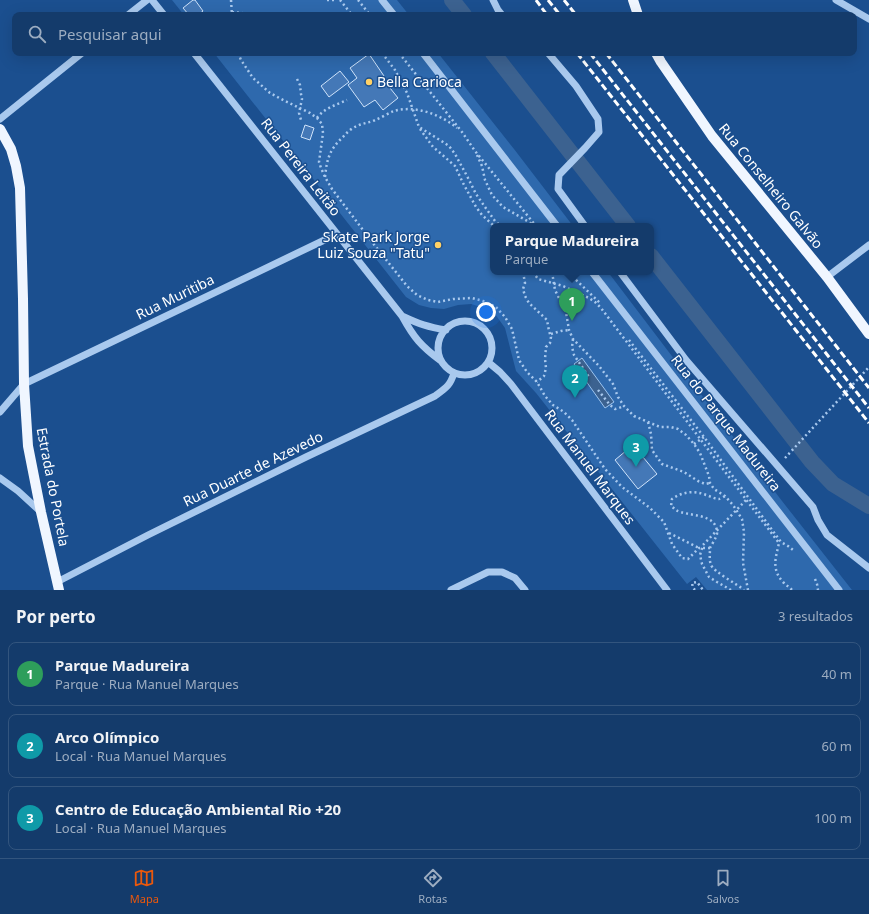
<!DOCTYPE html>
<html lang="pt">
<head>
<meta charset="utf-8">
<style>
  body { margin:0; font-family:"Noto Sans",sans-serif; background:#1d4271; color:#f1f3f6 }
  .you { position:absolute; left:486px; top:312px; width:14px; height:14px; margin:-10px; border:3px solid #fff; border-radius:50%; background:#1a73e8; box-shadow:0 0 0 6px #1a73e833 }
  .badge { display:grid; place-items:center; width:26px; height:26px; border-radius:50%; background:#ea580c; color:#fff; font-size:13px; font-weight:700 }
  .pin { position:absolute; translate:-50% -33px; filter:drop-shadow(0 1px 2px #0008) }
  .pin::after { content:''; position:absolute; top:21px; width:14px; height:12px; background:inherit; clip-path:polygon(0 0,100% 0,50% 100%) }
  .popup { position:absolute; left:490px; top:223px; width:164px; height:52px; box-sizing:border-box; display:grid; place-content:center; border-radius:8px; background:#143b6b; filter:drop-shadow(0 1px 3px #0005); font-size:13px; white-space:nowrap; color:#9dadc1 }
  .popup b { font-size:15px; color:#f1f3f6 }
  .popup::after { content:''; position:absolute; left:50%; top:100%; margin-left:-8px; border:8px solid transparent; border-top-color:#143b6b }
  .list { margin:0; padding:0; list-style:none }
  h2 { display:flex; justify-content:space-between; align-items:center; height:52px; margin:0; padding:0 16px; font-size:17px }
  h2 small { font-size:13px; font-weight:400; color:#9dadc1 }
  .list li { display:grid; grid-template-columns:26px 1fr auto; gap:12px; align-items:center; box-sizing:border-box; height:64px; margin:0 8px 8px; padding:0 8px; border:1px solid #33557e; border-radius:8px }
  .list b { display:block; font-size:15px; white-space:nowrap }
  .list p { margin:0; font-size:13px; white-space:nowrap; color:#9dadc1 }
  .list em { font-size:13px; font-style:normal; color:#9dadc1 }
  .icon { flex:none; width:22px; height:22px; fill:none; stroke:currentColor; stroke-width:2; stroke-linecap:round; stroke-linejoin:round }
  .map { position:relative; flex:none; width:869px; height:590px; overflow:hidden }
  .search { position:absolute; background:#143b6b; box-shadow:0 4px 16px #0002; left:12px; right:12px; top:12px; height:44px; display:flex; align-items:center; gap:10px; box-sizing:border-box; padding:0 14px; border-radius:8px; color:#9dadc1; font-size:15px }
  .sheet { height:268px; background:#143b6b }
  nav { display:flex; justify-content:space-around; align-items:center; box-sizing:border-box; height:56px; border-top:1px solid #33557e; background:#143b6b; font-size:11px; color:#9dadc1 }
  nav a { display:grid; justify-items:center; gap:2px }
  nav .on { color:#ea580c }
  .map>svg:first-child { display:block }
  .green { fill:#2e69ad }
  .water { fill:#3c6290; stroke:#9cc4f0 }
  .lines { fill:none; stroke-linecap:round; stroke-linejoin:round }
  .canal { stroke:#3c6290; stroke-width:16 }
  .building { fill:#4478b7; stroke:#cfe3fa }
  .path { stroke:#a9c9ee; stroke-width:2.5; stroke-dasharray:2 3; stroke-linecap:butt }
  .minor { stroke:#a9c9ee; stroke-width:7 }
  .major { stroke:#f0f6ff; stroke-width:10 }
  .rail { stroke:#fff; stroke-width:3; stroke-dasharray:7 3; stroke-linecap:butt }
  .poi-dot { fill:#ffd166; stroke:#1b4f8f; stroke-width:1.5 }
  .labels { text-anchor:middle; stroke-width:3; stroke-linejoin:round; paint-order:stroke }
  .poi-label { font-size:14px; fill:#fff; stroke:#1b4f8f; text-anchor:start }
  .street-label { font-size:14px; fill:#fff; stroke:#1b4f8f }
</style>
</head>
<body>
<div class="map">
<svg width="869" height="590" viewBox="0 0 869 590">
  <rect width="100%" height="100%" fill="#1b4f8f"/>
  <!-- green -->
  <path class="green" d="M172,0H397L409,15H184Z
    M214,53H438L514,149L573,226H493V272H608L782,501L852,590H707L696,577L687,584L536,393L516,371L505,328L495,314L484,308L471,304L458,305L444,309L431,308L419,305L406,297Z"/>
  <!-- water -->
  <path class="water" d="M582,358L614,402L605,408L574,364Z"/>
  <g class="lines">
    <!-- canal -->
    <path class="canal" d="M452,0L464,15
      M493,53L628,226
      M651,256L812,462L833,484L869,506"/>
  </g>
  <!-- building -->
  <path class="building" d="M193,0H195L203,11L198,15H189L183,8Z
    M369,54L384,76L382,78L398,98L383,110L375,100L364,107L348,85L357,78L350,68Z
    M340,71L349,82L329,97L321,86Z
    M305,125L314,128L310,140L301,137Z
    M633,445L657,474L638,489L615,460Z"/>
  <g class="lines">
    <!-- path -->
    <path class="path" d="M231,0L232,15
      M327,0H334
      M340,0L352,15
      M358,0L370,15
      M232,12L242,13L245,15
      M238,53L241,60L253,78L270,93L285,101L310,113L317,118L322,124L323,133L319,162L321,168L325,177L332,189L372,242L407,286L417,295L428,300L438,302L453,299L472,298L483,301L496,307L505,317L512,329L519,360L527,372L537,382L545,396L553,405L564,412L572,420L605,469L622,487L650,508L664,522L672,544L682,558L688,559L699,548H710C710,554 709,560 711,565C714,572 737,584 744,590
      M382,53L395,70L407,93L419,127L443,142L449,146L455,154L467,176L476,194L485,207L495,221L501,226
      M399,53L462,132L475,151L536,226
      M297,79L300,85L301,94L302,99L299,113L301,120
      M317,118C324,108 336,105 347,100
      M420,129L433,147L439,152L455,166L463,183L476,207L482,215L494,226
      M477,155L482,166L485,180L492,195L503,207L529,222L534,226
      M325,177C327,159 329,150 343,137C347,132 352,128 357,126C363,123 369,123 375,120C381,118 388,113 394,111C415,105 440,114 457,128
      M523,272L525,283L523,289L525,296L529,303L547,320L549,331L551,337L550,343L546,347L545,359L546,368L544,376L537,382
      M533,272L538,279L563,286L589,298L595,302L601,308L779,543C776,557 771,569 783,582C786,585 789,587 792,590
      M552,272L555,290L566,312L569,330L573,339L599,366L613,384L618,397L624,406L634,416L660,427H671L678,429L686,435L694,444L700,453L709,476L710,483L714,489L725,496L733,505L742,519L744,532L743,563L748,590
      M570,272L573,277L600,303
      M551,334L561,331L569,330
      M573,339L572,347L574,355L589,377
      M629,340L704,437L781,542L788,546L793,550
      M598,390L610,405L615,409L619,408L624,406
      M648,422L651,434L652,450L662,464L684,472L698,481L705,484L710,483
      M694,444L704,437
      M785,458L869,367
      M669,533L699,548
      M710,548C712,544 716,538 717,534C718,512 687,517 676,510C674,509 673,507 671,506L672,499C682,492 694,490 706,495C710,496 714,499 719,499C720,499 723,497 725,496
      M815,579L817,584L818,590
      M695,590L693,588L692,583L697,582L703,590
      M731,590L717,582L709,577L702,564L700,555L703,545L746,500"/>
    <!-- minor -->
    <path class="minor" d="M152,0L164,15
      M382,0L394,15
      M493,0L498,10L502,15
      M836,0L869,19
      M128,15L147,0
      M194,53L402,316C414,338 421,346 441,361
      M423,53L557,226
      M548,53L576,86L598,119L599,132L585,148L559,175L558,189L585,226
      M0,119L82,53
      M592,272L839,590
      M620,272L686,360L813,507L818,520L827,535L869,568
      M827,277L869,245
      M402,316C419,324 428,327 446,330
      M438 348a27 27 0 1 1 54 0a27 27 0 1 1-54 0Z
      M488,362L500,372L511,384L667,590
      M0,412L24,384L337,234
      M0,478L18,491L41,512
      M57,582L148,535L306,457L435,396C446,388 450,386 454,373
      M451,590L488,572H502L515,578L525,590"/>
    <!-- major -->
    <path class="major" d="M633,0L638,15
      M656,53L661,62L712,136L827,277L869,334
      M0,129L11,149L16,166L20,188L23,299L24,384L28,446L41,512L59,590"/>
    <!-- rail -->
    <path class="rail" d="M536,0L547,15
      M548,0L560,15
      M564,0L576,15
      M577,53L869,423
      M590,53L869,408
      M606,53L869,388"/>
  </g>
  <!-- markers -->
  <g class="poi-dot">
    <circle cx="369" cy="82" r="4"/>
    <circle cx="438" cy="245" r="4"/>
  </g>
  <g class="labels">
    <!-- poi labels -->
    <g class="poi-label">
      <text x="377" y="87">Bella Carioca</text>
      <text x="430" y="242" text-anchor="end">Skate Park Jorge<tspan x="430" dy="16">Luiz Souza "Tatu"</tspan></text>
    </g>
    <!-- street labels -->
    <g class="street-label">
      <text transform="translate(301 167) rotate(52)" y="5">Rua Pereira Leitão</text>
      <text transform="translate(771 186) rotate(51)" y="5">Rua Conselheiro Galvão</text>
      <text transform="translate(175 297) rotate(-26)" y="5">Rua Muritiba</text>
      <text transform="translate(726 423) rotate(52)" y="5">Rua do Parque Madureira</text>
      <text transform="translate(590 467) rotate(53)" y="5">Rua Manuel Marques</text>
      <text transform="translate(253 469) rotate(-26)" y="5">Rua Duarte de Azevedo</text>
      <text transform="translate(53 487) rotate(79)" y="5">Estrada do Portela</text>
    </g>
  </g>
</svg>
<div class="you"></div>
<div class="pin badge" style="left:572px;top:321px;background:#2e9e5b">1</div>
<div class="popup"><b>Parque Madureira</b>Parque</div>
<div class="pin badge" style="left:575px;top:398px;background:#0f9aa8">2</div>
<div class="pin badge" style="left:636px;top:467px;background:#0f9aa8">3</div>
<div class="search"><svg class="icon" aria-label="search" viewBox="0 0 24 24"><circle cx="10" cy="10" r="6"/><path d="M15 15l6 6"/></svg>Pesquisar aqui</div>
</div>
<section class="sheet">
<h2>Por perto<small>3 resultados</small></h2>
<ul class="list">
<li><span class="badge" style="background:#2e9e5b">1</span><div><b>Parque Madureira</b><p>Parque · Rua Manuel Marques</p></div><em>40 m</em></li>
<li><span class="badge" style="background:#0f9aa8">2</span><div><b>Arco Olímpico</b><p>Local · Rua Manuel Marques</p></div><em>60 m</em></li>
<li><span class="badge" style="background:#0f9aa8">3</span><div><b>Centro de Educação Ambiental Rio +20</b><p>Local · Rua Manuel Marques</p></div><em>100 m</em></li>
</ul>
</section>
<nav>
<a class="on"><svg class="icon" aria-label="map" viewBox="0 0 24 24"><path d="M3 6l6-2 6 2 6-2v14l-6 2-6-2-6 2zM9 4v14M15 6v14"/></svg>Mapa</a>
<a><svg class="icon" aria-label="directions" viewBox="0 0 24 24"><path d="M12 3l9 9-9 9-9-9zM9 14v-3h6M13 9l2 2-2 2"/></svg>Rotas</a>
<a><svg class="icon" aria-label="saved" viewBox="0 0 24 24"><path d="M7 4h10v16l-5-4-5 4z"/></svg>Salvos</a>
</nav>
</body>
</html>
